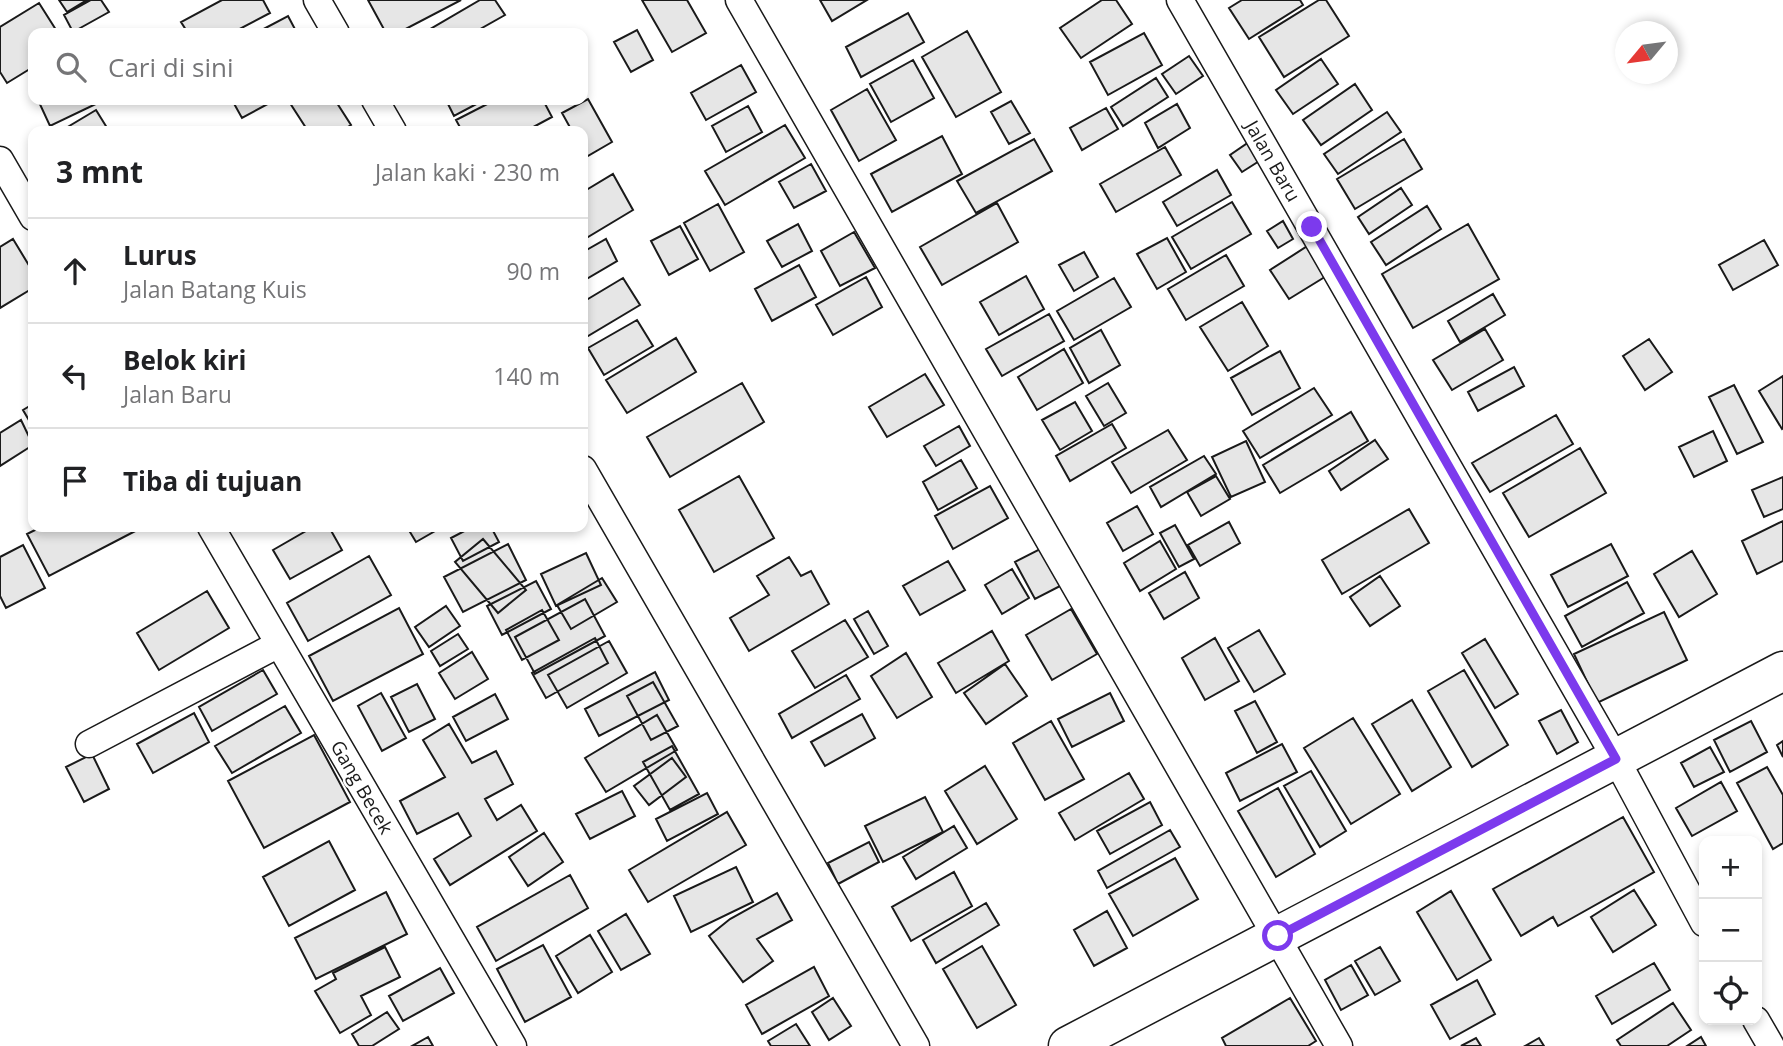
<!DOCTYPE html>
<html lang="id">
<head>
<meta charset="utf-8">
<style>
  body { margin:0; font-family:"Open Sans",sans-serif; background:#f2f2f2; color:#202124 }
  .controls { position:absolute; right:21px; bottom:21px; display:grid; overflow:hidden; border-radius:14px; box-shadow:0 4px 10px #0003 }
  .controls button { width:63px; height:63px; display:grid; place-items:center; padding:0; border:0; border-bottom:2px solid #e0e0e0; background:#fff; color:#202124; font:35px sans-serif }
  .compass { position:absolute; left:1615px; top:21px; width:63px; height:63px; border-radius:50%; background:#fff; box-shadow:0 4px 10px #0003; rotate:241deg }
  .stop { position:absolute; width:21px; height:21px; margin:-16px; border:5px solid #7c3aed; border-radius:50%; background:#fff }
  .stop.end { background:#7c3aed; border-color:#fff; box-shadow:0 2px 7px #0008 }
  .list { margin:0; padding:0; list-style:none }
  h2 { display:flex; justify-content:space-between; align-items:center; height:91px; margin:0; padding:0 28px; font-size:30px }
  h2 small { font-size:23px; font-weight:400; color:#757577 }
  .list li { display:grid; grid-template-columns:46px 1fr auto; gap:21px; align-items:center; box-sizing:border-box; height:105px; padding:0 28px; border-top:2px solid #e0e0e0 }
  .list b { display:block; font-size:26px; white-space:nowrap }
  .list p { margin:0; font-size:23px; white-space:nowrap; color:#757577 }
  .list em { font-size:23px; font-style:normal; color:#757577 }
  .icon { flex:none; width:38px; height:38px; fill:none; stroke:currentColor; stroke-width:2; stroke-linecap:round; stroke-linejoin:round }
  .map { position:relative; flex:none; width:1783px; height:1046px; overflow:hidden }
  .search { position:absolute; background:#fff; box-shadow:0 4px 10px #0003; left:28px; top:28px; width:560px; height:77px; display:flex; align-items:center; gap:18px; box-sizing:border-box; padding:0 24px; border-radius:14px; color:#757577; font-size:26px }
  .panel { position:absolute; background:#fff; box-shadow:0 4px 10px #0003; left:28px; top:126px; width:560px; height:406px; border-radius:14px }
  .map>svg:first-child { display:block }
  .building { fill:#e6e6e6; stroke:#1a1a1a; stroke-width:2 }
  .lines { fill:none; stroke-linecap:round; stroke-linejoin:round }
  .minor-casing { stroke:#1a1a1a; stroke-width:29 }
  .primary-casing { stroke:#1a1a1a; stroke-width:41 }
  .minor { stroke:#fff; stroke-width:26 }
  .primary { stroke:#fff; stroke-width:38 }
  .route { stroke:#7c3aed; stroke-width:9 }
  .labels { text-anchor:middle; stroke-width:5; stroke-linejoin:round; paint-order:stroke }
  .street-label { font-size:19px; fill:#1a1a1a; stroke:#fff }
</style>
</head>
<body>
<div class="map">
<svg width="1783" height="1046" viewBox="0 0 1783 1046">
  <rect width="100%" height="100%" fill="#fff"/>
  <!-- building -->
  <path class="building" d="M59,0H87L67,12Z
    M91,0H101L109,12L73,32L64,15Z
    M222,0H263L270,13L232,33H188L181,22Z
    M368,0H461L398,33H386Z
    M480,0H495L505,15L473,33H428L427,31Z
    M642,0H687L706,33L672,52Z
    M820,0H867L832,21Z
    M1102,0H1116L1132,24L1081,58L1060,28Z
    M1242,0H1300L1303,5L1249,39L1229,8Z
    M1319,0H1326L1349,36L1284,77L1259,37Z
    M39,3L58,33H33V67L7,83L0,72V27Z
    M908,13L924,42L861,77L846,47Z
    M288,16L297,33H256Z
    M637,30L653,60L631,72L614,42Z
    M967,31L1001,92L956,117L922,57Z
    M1144,33L1162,65L1108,95L1090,62Z
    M1189,56L1203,76L1176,94L1162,74Z
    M1321,59L1338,84L1293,114L1276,90Z
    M913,60L934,98L891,122L870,84Z
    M741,65L756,92L706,120L691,93Z
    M1156,78L1168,97L1123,126L1111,107Z
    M1355,84L1372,110L1321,145L1303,120Z
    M867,89L896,140L859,161L831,110Z
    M588,99L612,142L586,157L583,150V131H572L562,113Z
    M38,100H99L100,102L50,126Z
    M232,100H275L242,118Z
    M288,100H335L351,125L341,131H308Z
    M446,100H484L454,116Z
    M495,100H543L552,117L526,131H462L456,120Z
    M1011,101L1030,133L1009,144L991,112Z
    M1177,104L1190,128L1158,148L1145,123Z
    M748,106L762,132L726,152L712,126Z
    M1106,108L1118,129L1082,150L1070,128Z
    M96,110L109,131H61Z
    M1387,112L1401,132L1338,174L1324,154Z
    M785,125L805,158L725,205L705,171Z
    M942,136L962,174L892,212L871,174Z
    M1034,139L1052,171L976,213L957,181Z
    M1404,139L1422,169L1355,209L1337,179Z
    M1252,140L1264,158L1242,172L1230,155Z
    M1165,147L1181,175L1116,212L1100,184Z
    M811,164L826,191L794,208L779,182Z
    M1217,170L1231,195L1177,226L1163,202Z
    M613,174L633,210L583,240V192Z
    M1401,188L1412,205L1369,234L1358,217Z
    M1232,202L1251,234L1191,269L1172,237Z
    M997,203L1018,242L942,285L920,247Z
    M718,204L744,252L710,271L684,223Z
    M1427,206L1441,229L1386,265L1371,242Z
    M1283,221L1293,239L1278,248L1267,231Z
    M798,224L812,251L782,267L767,241Z
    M1468,224L1499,279L1413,328L1382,274Z
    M680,226L698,259L669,275L651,241Z
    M854,232L875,268L840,286L821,251Z
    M1167,238L1186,272L1157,289L1137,254Z
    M13,239L33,272V288L0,308V247Z
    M606,239L617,261L583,281V252Z
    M1764,240L1778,265L1733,290L1719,265Z
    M1309,245L1328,275L1289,299L1270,270Z
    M1084,252L1098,277L1074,291L1059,265Z
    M1226,255L1244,286L1186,320L1168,289Z
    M799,265L816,297L772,321L755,289Z
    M1026,276L1044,309L999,335L980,302Z
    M866,277L882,307L833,335L816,305Z
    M623,278L640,305L583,339V302Z
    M1114,278L1131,307L1074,340L1057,311Z
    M1493,294L1505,315L1460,342L1448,321Z
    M1242,302L1268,346L1228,371L1200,327Z
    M1049,314L1064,341L1002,376L986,349Z
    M637,320L653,346L604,375L588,348Z
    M1485,329L1503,360L1452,390L1433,360Z
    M1101,330L1120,365L1089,383L1070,348Z
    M676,338L696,372L627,413L606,380Z
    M1649,339L1672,372L1645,390L1623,356Z
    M1064,349L1083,383L1037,410L1018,377Z
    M1280,351L1300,388L1252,415L1231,378Z
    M1514,367L1524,386L1478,411L1468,392Z
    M925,374L944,405L887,437L869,407Z
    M1783,376V428L1782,429L1759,391Z
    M742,383L764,422L670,477L647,437Z
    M1108,383L1126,413L1104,426L1086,396Z
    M1734,385L1763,442L1737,454L1709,397Z
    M1314,388L1332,415L1260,458L1243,431Z
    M1075,402L1092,431L1060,450L1042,420Z
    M33,404V427L23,410Z
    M1351,412L1368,441L1280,493L1263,465Z
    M1556,415L1573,444L1490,492L1472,463Z
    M21,420L33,445L0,466V433Z
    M1112,424L1126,448L1070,481L1056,456Z
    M959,426L970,446L936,466L924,446Z
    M1168,430L1187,460L1131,493L1112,462Z
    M1713,431L1727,461L1694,477L1679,447Z
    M1375,440L1388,459L1341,490L1329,471Z
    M1246,441L1265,482L1231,497L1212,457Z
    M1580,448L1606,493L1529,537L1503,493Z
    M1204,456L1216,474L1161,507L1150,487Z
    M961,460L977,488L938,510L923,482Z
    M739,476L774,538L714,572L679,510Z
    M1216,476L1230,499L1201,516L1187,492Z
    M1783,477V509L1764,517L1752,490Z
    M990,486L1008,518L953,549L935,516Z
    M1137,506L1153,534L1123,551L1107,523Z
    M1409,509L1429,543L1342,594L1322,560Z
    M1783,521V561L1757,574L1742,541Z
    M1229,522L1240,543L1200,566L1188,545Z
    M1175,525L1194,559L1179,567L1160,533Z
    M41,527H143L49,576L27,534Z
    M313,527H329L342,550L290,579L273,550Z
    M407,527H442L416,542Z
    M472,527H491L499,542L463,561L451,538Z
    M483,539L526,590L498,613L455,562Z
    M1160,541L1176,569L1140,591L1124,563Z
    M508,544L526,580L463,612L444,577Z
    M1611,544L1628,576L1568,607L1551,575Z
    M23,545L45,588L6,608L0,596V557Z
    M1044,547L1064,584L1035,599L1015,562Z
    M1692,551L1717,594L1679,617L1654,574Z
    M586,553L601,585L556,606L541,574Z
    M369,556L391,595L308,641L287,603Z
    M789,557L801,576L811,571L829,604L749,651L730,618L769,595L757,576Z
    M948,561L965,590L920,615L903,586Z
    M1012,569L1029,598L1002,614L985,585Z
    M1185,572L1199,598L1164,619L1149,593Z
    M1380,576L1400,606L1370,626L1350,597Z
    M602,578L617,602L571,629L557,605Z
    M536,581L551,609L502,635L487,606Z
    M1627,582L1644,613L1582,647L1565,616Z
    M207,591L229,628L159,670L137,633Z
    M585,599L605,636L535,674L515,637Z
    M446,606L460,626L429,647L415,627Z
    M399,608L423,654L333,701L309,656Z
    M1071,609L1097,654L1052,680L1026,635Z
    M542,610L559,640L522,660L506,630Z
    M868,611L888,646L874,654L854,619Z
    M1664,612L1687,660L1597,703L1574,654Z
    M845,620L868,657L815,688L792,651Z
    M1259,630L1285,674L1254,692L1228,648Z
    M992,631L1009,661L956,693L938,663Z
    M458,634L468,649L440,666L431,651Z
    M595,638L608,663L546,698L532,673Z
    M1215,638L1239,681L1205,700L1182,658Z
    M1485,639L1518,694L1495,708L1462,653Z
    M609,641L627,673L567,708L548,675Z
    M472,652L488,679L455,699L439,673Z
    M906,653L932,697L897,718L871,676Z
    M1005,664L1027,696L986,724L964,693Z
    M263,670L277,694L212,731L199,707Z
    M1464,670L1508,745L1472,767L1428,691Z
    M655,672L669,700L599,736L585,709Z
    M846,675L860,699L792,738L779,714Z
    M653,682L678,726L651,740L627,696Z
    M417,684L435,719L409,732L391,697Z
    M381,693L406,738L382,751L358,706Z
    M1110,693L1124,721L1072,747L1058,719Z
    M495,694L508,719L466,741L453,717Z
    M1412,700L1451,767L1412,791L1372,724Z
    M1255,701L1277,742L1257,753L1235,711Z
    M285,706L301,733L232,773L215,746Z
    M1561,710L1578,742L1557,754L1539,721Z
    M194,713L209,742L153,773L137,744Z
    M862,714L875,738L825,766L811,742Z
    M657,715L677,750L606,792L585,758Z
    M1353,718L1400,794L1351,824L1304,748Z
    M1051,721L1084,779L1045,800L1013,743Z
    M1751,721L1767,752L1730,772L1714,740Z
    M449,724L472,763L496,751L513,784L485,799L497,820L521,805L537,831L450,885L434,859L471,836L458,813L417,834L400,801L445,777L423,740Z
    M314,735L350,802L264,848L228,781Z
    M1783,741V757L1777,745Z
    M1282,744L1297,772L1240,801L1226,773Z
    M672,746L699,794L670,810L643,762Z
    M1710,747L1724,772L1694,787L1681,763Z
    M92,754L109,789L84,802L66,767Z
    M672,758L686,777L649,805L634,786Z
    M985,766L1017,819L977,844L945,791Z
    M1767,767L1783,795V843L1773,849L1737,783Z
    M1311,771L1346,831L1320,847L1284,786Z
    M1129,773L1144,799L1075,840L1059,813Z
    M1721,782L1737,811L1692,836L1676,808Z
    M1278,788L1315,854L1276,877L1238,811Z
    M622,791L635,816L590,839L576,814Z
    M707,793L718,814L667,841L656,819Z
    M925,797L943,832L883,862L865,826Z
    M1150,802L1162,825L1110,854L1097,831Z
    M727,812L746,845L648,902L629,870Z
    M1623,817L1654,872L1558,926L1553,917L1521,936L1493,889Z
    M954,826L967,848L916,879L903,857Z
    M1170,830L1180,847L1107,888L1098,871Z
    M544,833L563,862L528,886L509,857Z
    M329,841L355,890L289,926L263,877Z
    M869,842L879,862L838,884L828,863Z
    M1175,858L1198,899L1133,936L1109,894Z
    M736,867L753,902L691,932L674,896Z
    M954,872L972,906L911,941L892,907Z
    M570,875L588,908L496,961L477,927Z
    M1634,890L1656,925L1613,952L1591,917Z
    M1451,891L1491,960L1457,980L1417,912Z
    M386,892L407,934L316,979L295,938Z
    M777,893L792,920L757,939L773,961L743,982L709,936L730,919Z
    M986,903L999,925L936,963L923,940Z
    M1107,911L1127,948L1094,966L1074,930Z
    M626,914L650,954L621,970L598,931Z
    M590,935L612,972L578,993L556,956Z
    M543,945L571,997L525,1022L497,969Z
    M982,946L1016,1005L977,1028L943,969Z
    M385,947L400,977L361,996L371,1015L340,1033L315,991L336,979L333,973Z
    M1380,947L1400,981L1375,995L1355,961Z
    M1654,963L1670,990L1612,1024L1596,996Z
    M1351,965L1368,995L1341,1010L1325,980Z
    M814,967L829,996L762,1034L746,1005Z
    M440,968L454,993L403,1021L389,996Z
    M1477,980L1495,1014L1450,1039L1431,1005Z
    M833,998L851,1026L829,1040L812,1012Z
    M1290,998L1316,1041L1308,1046H1226L1222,1038Z
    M1673,1003L1691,1030L1667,1046H1621L1617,1040Z
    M387,1012L399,1029L372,1046H359L352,1034Z
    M796,1024L810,1046H771L768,1041Z
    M428,1037L433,1046H412Z
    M1701,1037L1706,1046H1687Z
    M1476,1038L1481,1046H1461Z
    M1539,1038L1544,1046H1525Z"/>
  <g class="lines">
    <!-- minor casing -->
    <g class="minor-casing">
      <path id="minor" d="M317,0L336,33
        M739,0L1339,1046
        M1180,0L1616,759L1704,923
        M375,100L393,131
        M0,160L33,217
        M583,469L916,1046
        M211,527L513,1046
        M89,744L279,644
        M1756,1020L1771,1046"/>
    </g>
    <!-- primary casing -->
    <g class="primary-casing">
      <path id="primary" d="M1068,1046L1783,671"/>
    </g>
    <!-- minor -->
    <use href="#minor" class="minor"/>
    <!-- primary -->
    <use href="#primary" class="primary"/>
  </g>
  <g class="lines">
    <!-- route -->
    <path class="route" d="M1278,936L1616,759L1312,227"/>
  </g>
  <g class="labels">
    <!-- street labels -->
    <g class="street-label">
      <text transform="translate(1273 161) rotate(60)" y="7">Jalan Baru</text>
      <text transform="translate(362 787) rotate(60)" y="7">Gang Becek</text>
    </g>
  </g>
</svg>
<div class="controls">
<button>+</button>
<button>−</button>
<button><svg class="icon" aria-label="locate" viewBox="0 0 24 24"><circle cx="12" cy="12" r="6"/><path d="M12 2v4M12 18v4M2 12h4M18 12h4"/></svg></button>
</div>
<svg class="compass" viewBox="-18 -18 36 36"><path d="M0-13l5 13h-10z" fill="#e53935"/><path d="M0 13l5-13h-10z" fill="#757577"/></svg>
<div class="stop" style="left:1278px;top:936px"></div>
<div class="stop end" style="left:1312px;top:227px"></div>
<div class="search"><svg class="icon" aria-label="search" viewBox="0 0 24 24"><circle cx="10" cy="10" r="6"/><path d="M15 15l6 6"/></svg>Cari di sini</div>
<section class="panel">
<h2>3 mnt<small>Jalan kaki · 230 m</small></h2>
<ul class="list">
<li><svg class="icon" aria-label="ahead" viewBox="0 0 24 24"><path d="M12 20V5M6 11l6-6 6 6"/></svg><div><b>Lurus</b><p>Jalan Batang Kuis</p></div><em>90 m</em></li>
<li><svg class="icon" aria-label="left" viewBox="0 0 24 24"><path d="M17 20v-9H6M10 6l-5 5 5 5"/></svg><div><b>Belok kiri</b><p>Jalan Baru</p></div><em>140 m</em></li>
<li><svg class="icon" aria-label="arrive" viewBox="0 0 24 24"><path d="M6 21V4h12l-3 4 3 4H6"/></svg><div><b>Tiba di tujuan</b></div></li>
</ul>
</section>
</div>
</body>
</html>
